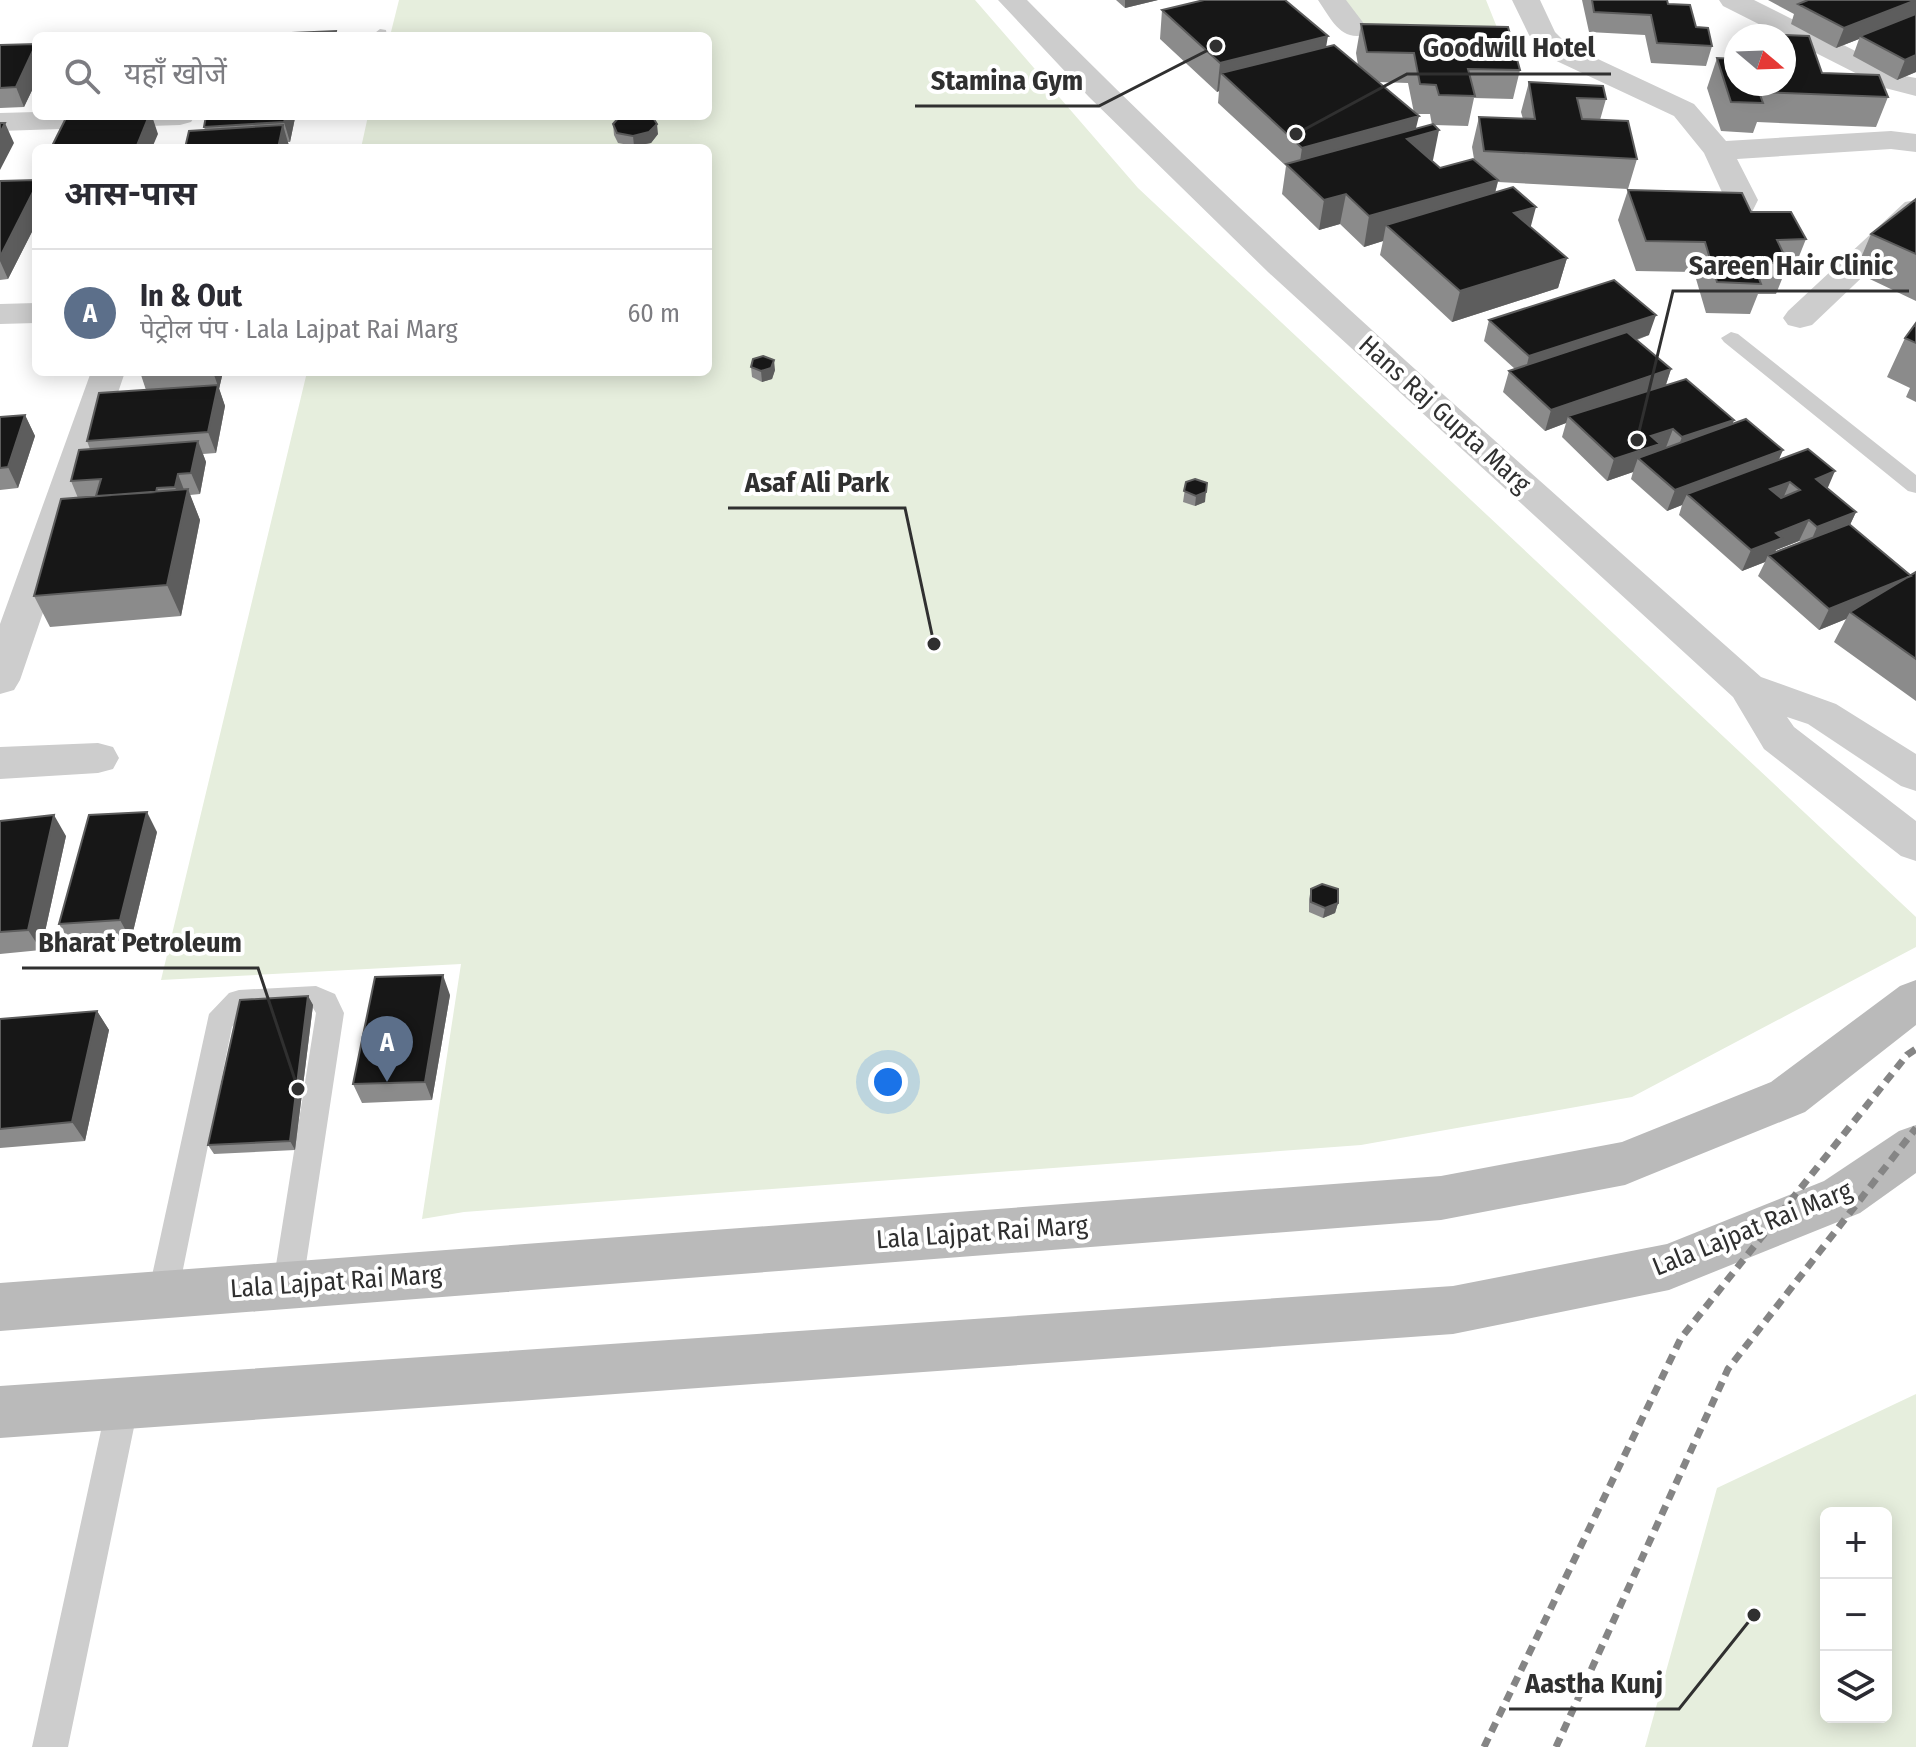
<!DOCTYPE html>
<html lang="hi">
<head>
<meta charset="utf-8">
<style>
  body { margin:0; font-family:"Fira Sans Condensed","Noto Sans Devanagari",sans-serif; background:#f2f2f3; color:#2b2b33 }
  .controls { position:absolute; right:24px; bottom:24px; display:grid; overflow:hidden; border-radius:12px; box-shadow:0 4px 20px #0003 }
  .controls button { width:72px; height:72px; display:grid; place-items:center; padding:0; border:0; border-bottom:2px solid #e1e1e2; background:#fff; color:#2b2b33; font:40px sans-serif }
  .compass { position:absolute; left:1724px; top:24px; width:72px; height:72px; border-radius:50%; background:#fff; box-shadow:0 4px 20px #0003; rotate:109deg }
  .you { position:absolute; left:888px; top:1082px; width:28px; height:28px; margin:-20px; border:6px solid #fff; border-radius:50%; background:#1a73e8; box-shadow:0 0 0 12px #1a73e833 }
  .badge { display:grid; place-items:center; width:52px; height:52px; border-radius:50%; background:#f7222c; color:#fff; font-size:26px; font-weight:700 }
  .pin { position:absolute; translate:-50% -66px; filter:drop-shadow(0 2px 4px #0008) }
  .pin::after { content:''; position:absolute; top:42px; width:28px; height:24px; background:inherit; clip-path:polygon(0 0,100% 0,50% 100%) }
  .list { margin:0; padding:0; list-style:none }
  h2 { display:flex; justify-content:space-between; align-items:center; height:104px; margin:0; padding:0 32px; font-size:34px }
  h2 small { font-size:26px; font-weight:400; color:#7c7c81 }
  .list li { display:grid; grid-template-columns:52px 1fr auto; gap:24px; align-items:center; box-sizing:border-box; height:128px; padding:0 32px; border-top:2px solid #e1e1e2 }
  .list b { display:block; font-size:30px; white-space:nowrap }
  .list p { margin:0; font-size:26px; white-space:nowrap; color:#7c7c81 }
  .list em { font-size:26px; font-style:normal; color:#7c7c81 }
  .icon { flex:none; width:44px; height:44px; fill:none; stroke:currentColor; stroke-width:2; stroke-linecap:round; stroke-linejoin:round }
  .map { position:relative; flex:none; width:1916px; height:1747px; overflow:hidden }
  .search { position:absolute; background:#fff; box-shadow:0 4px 20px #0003; left:32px; top:32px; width:680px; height:88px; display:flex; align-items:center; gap:20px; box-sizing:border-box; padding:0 28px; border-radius:12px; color:#7c7c81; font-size:30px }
  .panel { position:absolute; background:#fff; box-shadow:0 4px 20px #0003; left:32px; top:144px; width:680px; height:232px; border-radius:12px }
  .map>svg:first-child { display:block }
  .green { fill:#e6eedd; fill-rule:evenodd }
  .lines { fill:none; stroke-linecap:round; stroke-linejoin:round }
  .service { fill:#cdcdcd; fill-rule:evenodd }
  .minor { fill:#cdcdcd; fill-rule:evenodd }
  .tertiary { fill:#cdcdcd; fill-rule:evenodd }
  .secondary { fill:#bababa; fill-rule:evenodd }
  .rail { stroke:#858585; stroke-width:7; stroke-dasharray:10 7; stroke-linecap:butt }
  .wall { fill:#8b8b8b; fill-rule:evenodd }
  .shaded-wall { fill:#5d5d5d }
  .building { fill:#171717; stroke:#5d5d5d; stroke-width:2; fill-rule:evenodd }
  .labels { text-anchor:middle; stroke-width:8; stroke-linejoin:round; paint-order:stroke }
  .street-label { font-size:26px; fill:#303030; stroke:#fff }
  .leader { fill:none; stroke:#303030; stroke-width:3 }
  .callout-dot { fill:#303030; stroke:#fff; stroke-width:3 }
  .callout-label { font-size:28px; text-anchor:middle; font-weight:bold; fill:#303030; stroke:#fff; stroke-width:8; stroke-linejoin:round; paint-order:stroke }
</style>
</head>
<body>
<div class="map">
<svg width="1916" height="1747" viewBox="0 0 1916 1747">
  <rect width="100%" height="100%" fill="#fff"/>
  <!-- green -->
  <path class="green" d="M399,0H975L1138,188L1916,917V947L1632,1097L1361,1145L464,1212L422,1219L461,964L161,980L307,372H708V148H361L368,116H708V36H390Z
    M1341,0H1486L1500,35L1375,39Z
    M1916,1394V1747H1645L1717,1488ZM1826,1513H1886V1717H1826Z"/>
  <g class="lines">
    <!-- service -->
    <path class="service" d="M380,29L386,30L387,36H371Z
      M1731,332L1738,334L1916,475V493L1908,491L1724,342L1721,338Z
      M316,986L335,994L344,1013L303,1284L299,1294L288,1298L277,1294L273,1284L316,1013L313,1008L246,1012L232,1027L178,1294L174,1304L163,1308L152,1304L148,1294L209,1014L229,993L239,990Z
      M123,1388L134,1392L139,1403L68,1747H32L107,1403L112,1392Z"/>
    <!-- minor -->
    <path class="minor" d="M1318,0H1346L1368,29L1364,35C1340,41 1330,17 1318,0Z
      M1512,0H1540L1555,32L1568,45L1694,104L1726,141L1891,131L1916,134V152L1891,149L1737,159L1758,200L1752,212C1734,223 1705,224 1685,219L1680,212L1685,205L1726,201L1704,153L1674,116L1548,57L1529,35Z
      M1719,0H1754L1905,76L1916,78V96L1885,88L1723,6Z
      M36,112V116H195L191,122L180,125L0,131V113Z
      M1916,200V226L1812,325L1800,328L1788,325L1783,318L1788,311L1905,202Z
      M36,303V323L0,324V304Z
      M91,372H125L20,680L14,690L0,694V624Z
      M98,743L113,747L119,758L113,769L98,773L0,779V747Z"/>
    <!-- tertiary -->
    <path class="tertiary" d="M998,0H1027C1261,238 1512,456 1761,677L1836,704L1916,754V791L1901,786L1808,724L1787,717L1794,727L1916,821V861L1901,856L1764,749L1733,697L1268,272L1089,97Z"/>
    <!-- secondary -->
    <path class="secondary" d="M1916,980V1025L1805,1112L1642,1178L1625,1185L1441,1220L0,1331V1283L1441,1176L1622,1142L1771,1082L1900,986Z
      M1916,1125V1173L1860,1213L1669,1290L1453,1334L0,1438V1386L1453,1286L1667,1244L1824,1181L1899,1131Z"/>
    <!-- rail -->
    <path class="rail" d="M1484,1747L1681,1338L1907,1055L1916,1049
      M1556,1747L1728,1369L1916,1128"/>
  </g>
  <!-- wall -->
  <path class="wall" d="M1116,0H1158L1125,8Z
    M1582,0H1667L1668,4L1696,27L1712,46L1706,66L1651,63L1645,35L1589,32Z
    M1768,0H1916V72L1897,80L1853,56L1859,39L1836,48L1791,24L1794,14Z
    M1162,10L1326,47L1358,65L1356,53L1361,24L1520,70L1513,99L1474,98L1468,126L1434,125L1433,160H1432L1440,168L1474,159L1472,147L1479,117L1523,119L1521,112L1529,82L1606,99L1600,120L1637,159L1628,189L1498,182L1495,193L1531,228L1567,258L1558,288L1452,322L1380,255L1383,241L1364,247L1340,224L1319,230L1282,194L1286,166L1218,103L1219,91L1217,92L1160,39ZM1378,82L1408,83L1414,113ZM1416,114H1430L1432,125L1416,129Z
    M1757,34L1809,36L1822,73L1879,75L1888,97L1876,127L1757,122L1753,133L1721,131L1707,88L1717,58L1736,59V84H1784V36H1756Z
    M36,44V82L24,107L0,108V45Z
    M295,118L290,142H288L289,146L205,130L204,127Z
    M613,124L658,134L651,143L634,146L618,143L614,135Z
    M36,180V224L8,279L0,280V181Z
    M1628,190L1751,212L1806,239L1794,269H1786L1776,294H1758L1750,314L1706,313L1694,272L1636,271L1618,220Z
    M1916,199V301L1855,272L1871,234Z
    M1489,320L1649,335L1637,340L1671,369L1666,385L1733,424L1779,459L1828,488L1856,512L1850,525L1911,575L1916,572V701L1834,642L1846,619L1819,630L1758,576L1765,562L1742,571L1679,515L1682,505L1667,511L1631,479L1633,472L1607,481L1562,437L1566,423L1545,431L1503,392L1509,371L1515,369L1484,341ZM1799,541L1801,542L1775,552L1776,550Z
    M1916,323V402L1906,397L1910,388L1887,377L1905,338Z
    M751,367L775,370L772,379L762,382L752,377Z
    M140,372H223L219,389L225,406L216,453L203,454L206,462L200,494L190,495L200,520L181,616L50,627L34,596L78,498L71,481L90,449L87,441L146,390Z
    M25,415L35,436L18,488L0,490V417Z
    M1186,482L1205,502L1195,506L1183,502Z
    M0,821L66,836L41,950L0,954Z
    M157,832L131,940L71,944L59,924Z
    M1311,889L1338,903L1335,913L1323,918L1309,912V899Z
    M450,995L432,1100L362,1103L353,1084Z
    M308,996L313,1005L295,1150L214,1154L208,1145Z
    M97,1011L109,1030L85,1141L0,1148V1019Z"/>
  <!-- shaded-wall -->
  <path class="shaded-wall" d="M1125,0H1158L1125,8Z
    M1916,0V17L1860,36L1859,39L1836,48L1844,28Z
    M1328,36L1323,65L1221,73L1219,91L1217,92L1220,63Z
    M36,46V82L24,107L16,87Z
    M1916,55V72L1897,80L1905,60Z
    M149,116H152L158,134L152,148H136Z
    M286,116H295V118L290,142L284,122Z
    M1419,116L1414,136L1439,130L1433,160L1401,169L1298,175L1302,148Z
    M5,123L14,143L0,170V133Z
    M657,124L658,134L651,143L634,146L633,136Z
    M283,125L289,146V148H278Z
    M1498,180L1491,210L1386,225L1383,241L1364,247L1369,216Z
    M36,186V224L8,279L0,261V257Z
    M1346,194L1340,224L1319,230L1324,200Z
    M1536,207L1528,237L1514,213Z
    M1567,258L1558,288L1452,322L1460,291Z
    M1656,315L1649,335L1524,377L1529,356Z
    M774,360L775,370L772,379L762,382L761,371Z
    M1671,369L1664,390L1568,416L1566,423L1545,431L1551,410Z
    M213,372H223L219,389Z
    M218,385L225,406L216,453L208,432Z
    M25,415L35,436L18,488L8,467Z
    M1734,420L1726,441L1674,458L1682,437Z
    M1673,429L1665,450L1638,458L1633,472L1607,481L1614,459L1651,436Z
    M198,441L206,462L200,494L191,473Z
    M1783,450L1774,471L1687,494L1682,505L1667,511L1675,490Z
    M1835,471L1826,492L1816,479Z
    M178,474L186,495L183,508L175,487Z
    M1790,482L1781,503L1770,489Z
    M188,489L200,520L181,616L167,585Z
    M1206,492L1205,502L1195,506L1196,496Z
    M1856,512L1846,533L1808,548L1817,527Z
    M1809,520L1799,541L1776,550L1772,559L1768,555L1765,562L1742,571L1751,550L1776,533Z
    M1911,576L1850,612L1846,619L1819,630L1829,609Z
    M147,812L157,832L131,940L120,920Z
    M54,815L66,836L41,950L28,930Z
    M1338,903L1335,913L1323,918L1325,908Z
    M443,975L450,995L432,1100L425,1082Z
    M308,996L313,1005L295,1150L290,1141Z
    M97,1011L109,1030L85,1141L72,1122Z"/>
  <!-- building -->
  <path class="building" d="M1204,0H1285L1328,36L1220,63L1162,10Z
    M1592,0H1667L1668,4L1690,5L1696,27L1708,28L1712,46L1657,43L1651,15L1594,12Z
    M1808,0H1916L1844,28L1798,4Z
    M1916,14V55L1905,60L1860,36Z
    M1361,24L1508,27L1520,70L1468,69L1475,96L1439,95L1436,85L1420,84L1414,53L1367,52Z
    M336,31L335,36H291L292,33Z
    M282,34L281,36H213Z
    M1757,34L1809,36L1822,73L1879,75L1888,97L1759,92L1763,103L1731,102L1717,58L1736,59V84H1784V36H1758Z
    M36,44L16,87L0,88V45Z
    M1334,45L1419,116L1302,148L1221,73Z
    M1529,82L1603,86L1606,99L1577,98L1582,119L1628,121L1637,159L1484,151L1479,117L1535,119Z
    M67,116H149L136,148H51Z
    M206,116H286L284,122L204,127Z
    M620,116H652L657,124L649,132L633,136L617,133L613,124Z
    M0,123H5L0,133Z
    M1433,124L1439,130L1407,139L1440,168L1473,159L1498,180L1369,216L1346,194L1324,200L1286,164Z
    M283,125L278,148H185L189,131Z
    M36,180V186L0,257V181Z
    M1513,187L1536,207L1514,213L1567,258L1460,291L1386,225Z
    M1628,190L1742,193L1751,212H1791L1806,239L1777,240L1788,263H1753L1761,284L1717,282L1705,242L1646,241Z
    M1916,199V254L1871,234Z
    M1614,280L1656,315L1529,356L1489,320Z
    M1916,323V343L1905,338Z
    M1627,332L1671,369L1551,410L1509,371Z
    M763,356L774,360L771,368L761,371L751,367L753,359Z
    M1686,379L1734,420L1682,437L1673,429L1651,436L1660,444L1614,459L1568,416Z
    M218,385L208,432L87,441L99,393Z
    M25,415L8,467L0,468V417Z
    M1746,419L1783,450L1675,490L1638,458Z
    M198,441L191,473L178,474L175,487L157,488L156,492L96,496L101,479L71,481L79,450Z
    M1808,449L1835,471L1816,479L1856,512L1817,527L1809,520L1776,533L1782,538L1751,550L1687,494ZM1790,482L1800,490L1781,498L1770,489Z
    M1195,479L1207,483L1206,492L1196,496L1184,491L1186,482Z
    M188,489L167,585L34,596L61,499Z
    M1849,524L1911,576L1829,609L1768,555Z
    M1916,572V659L1850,612Z
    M147,812L120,920L59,924L89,815Z
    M54,815L28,930L0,932V821Z
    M1322,884L1338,889V903L1325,908L1311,902V889Z
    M443,975L425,1082L353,1084L375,977Z
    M308,996L290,1141L208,1145L240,1000Z
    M97,1011L72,1122L0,1129V1019Z"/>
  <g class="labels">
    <!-- street labels -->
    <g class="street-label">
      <text transform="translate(1445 414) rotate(42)" y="9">Hans Raj Gupta Marg</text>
      <text transform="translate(1752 1228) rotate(-22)" y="9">Lala Lajpat Rai Marg</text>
      <text transform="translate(982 1232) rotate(-4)" y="9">Lala Lajpat Rai Marg</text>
      <text transform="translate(336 1281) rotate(-4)" y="9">Lala Lajpat Rai Marg</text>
    </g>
  </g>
  <!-- callouts -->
  <path class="leader" d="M1296 134L1407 74H1611M1216 46L1099 106H915M1637 440L1673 291H1909M934 644L905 508H728M298 1089L258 968H22M1754 1615L1679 1709H1509"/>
  <g class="callout-dot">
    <circle cx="1296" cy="134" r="8"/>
    <circle cx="1216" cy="46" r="8"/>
    <circle cx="1637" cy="440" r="8"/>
    <circle cx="934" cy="644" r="8"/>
    <circle cx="298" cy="1089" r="8"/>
    <circle cx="1754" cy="1615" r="8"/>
  </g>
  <g class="callout-label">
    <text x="1509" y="57">Goodwill Hotel</text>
    <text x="1007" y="90">Stamina Gym</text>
    <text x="1791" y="275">Sareen Hair Clinic</text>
    <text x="817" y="492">Asaf Ali Park</text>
    <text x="140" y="952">Bharat Petroleum</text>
    <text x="1594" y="1693">Aastha Kunj</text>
  </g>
</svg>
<div class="controls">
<button>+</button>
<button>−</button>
<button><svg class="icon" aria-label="layers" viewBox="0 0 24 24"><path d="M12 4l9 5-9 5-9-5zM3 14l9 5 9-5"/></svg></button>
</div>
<svg class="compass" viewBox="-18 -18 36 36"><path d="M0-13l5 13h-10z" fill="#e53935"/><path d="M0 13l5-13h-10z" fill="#7c7c81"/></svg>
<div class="you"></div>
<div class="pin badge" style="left:387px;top:1082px;background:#5c6f8a">A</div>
<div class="search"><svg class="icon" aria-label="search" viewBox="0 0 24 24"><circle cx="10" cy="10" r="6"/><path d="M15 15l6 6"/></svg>यहाँ खोजें</div>
<section class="panel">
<h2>आस-पास<small></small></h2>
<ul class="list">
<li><span class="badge" style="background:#5c6f8a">A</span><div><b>In &amp; Out</b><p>पेट्रोल पंप · Lala Lajpat Rai Marg</p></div><em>60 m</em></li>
</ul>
</section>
</div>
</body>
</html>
